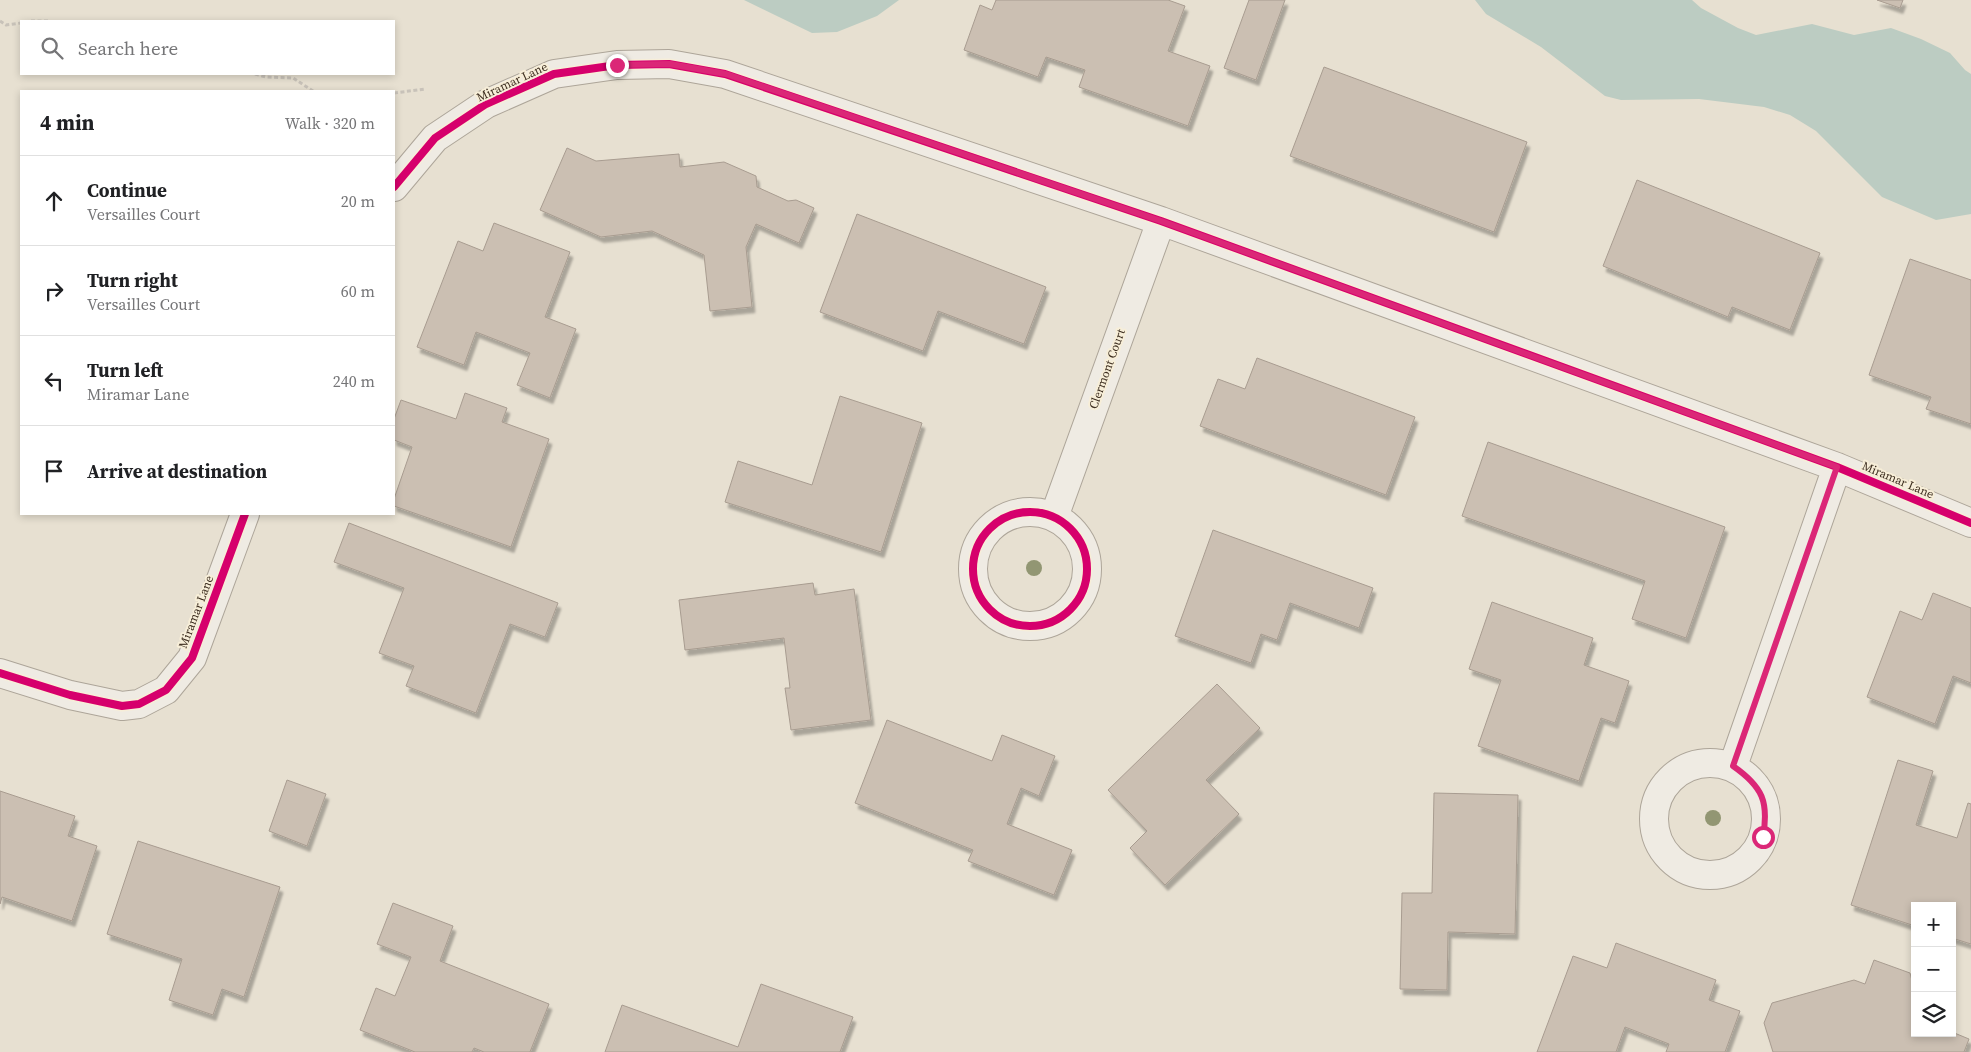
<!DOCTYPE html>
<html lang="en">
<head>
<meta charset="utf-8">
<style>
  body { margin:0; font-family:"Source Serif 4",serif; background:#f2f2f2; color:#202124 }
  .controls { position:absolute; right:15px; bottom:15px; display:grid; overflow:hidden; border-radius:0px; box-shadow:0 2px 8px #0003 }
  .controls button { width:45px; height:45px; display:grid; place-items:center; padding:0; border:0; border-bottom:1px solid #e0e0e0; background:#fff; color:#202124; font:25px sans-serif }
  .stop { position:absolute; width:15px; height:15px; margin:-11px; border:4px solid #db2777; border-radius:50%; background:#fff }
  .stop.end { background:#db2777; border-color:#fff; box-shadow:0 1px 5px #0008 }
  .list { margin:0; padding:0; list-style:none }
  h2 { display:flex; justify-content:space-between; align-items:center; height:65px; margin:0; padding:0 20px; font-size:21px }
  h2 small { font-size:16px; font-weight:400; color:#757577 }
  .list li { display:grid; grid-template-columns:32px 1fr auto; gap:15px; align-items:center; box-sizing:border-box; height:90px; padding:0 20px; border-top:1px solid #e0e0e0 }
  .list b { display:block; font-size:19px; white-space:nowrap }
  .list p { margin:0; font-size:16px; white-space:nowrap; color:#757577 }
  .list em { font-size:16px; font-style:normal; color:#757577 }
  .icon { flex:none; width:28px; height:28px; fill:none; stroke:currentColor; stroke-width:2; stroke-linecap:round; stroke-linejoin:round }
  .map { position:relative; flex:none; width:1971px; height:1052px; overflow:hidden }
  .search { position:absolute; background:#fff; box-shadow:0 2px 8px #0003; left:20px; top:20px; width:375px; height:55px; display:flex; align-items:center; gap:12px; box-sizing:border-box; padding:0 18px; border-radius:0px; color:#757577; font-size:19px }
  .panel { position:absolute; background:#fff; box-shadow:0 2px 8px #0003; left:20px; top:90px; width:375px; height:425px; border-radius:0px }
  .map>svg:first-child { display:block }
  .water { fill:#bcccc2 }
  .building { fill:#cbbfb2; stroke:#a89c90; filter:url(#shadow) }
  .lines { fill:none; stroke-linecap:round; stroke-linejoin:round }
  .street-casing { stroke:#ada599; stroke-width:30 }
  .path { stroke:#c8c2b9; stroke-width:3; stroke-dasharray:4 2.5; stroke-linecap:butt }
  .street { stroke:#efebe3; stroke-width:28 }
  .cycleway-casing { stroke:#f7eed8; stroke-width:11 }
  .cycleway { stroke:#d6006c; stroke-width:8 }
  .tree { fill:#929673 }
  .route { stroke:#db2777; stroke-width:6 }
  .labels { text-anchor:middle; stroke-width:4; stroke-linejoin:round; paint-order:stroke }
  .street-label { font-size:12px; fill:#3d2e20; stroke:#f7eed8 }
</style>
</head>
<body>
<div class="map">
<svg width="1971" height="1052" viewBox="0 0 1971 1052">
  <defs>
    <filter id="shadow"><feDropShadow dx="3" dy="5.5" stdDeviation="1" flood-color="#0004"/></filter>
  </defs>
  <rect width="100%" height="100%" fill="#e7e0d1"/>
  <!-- water -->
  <path class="water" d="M744,0H899L877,16L837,32L812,33Z
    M1475,0H1692L1701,8L1738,28L1756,35L1812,24L1854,35L1891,28L1921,39L1950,53L1965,70L1971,74V214L1936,220L1882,197L1816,131L1790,115L1764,107L1699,99L1621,100L1605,96L1541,47L1486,14Z"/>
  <!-- building -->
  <path class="building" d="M996,0H1168L1185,6L1168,51L1210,66L1188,126L1079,87L1085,70L1046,57L1038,77L964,50L980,5L992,10Z
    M1249,0H1285L1256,80L1224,68Z
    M1877,0H1903L1900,8Z
    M1324,67L1527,142L1494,232L1290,156Z
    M567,148L596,161L679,154L680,167L724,162L756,176L757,187L788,201L796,200L814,208L799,243L756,224L746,247L752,307L710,311L704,255L652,231L601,237L540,210Z
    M1637,180L1820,253L1790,330L1732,307L1728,317L1603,266Z
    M857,214L1046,287L1024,344L938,311L923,351L820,312Z
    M494,223L570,252L545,317L576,329L550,398L517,385L530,353L476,332L464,365L417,347L458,241L483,251Z
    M1910,259L1971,280V424L1926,409L1931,397L1869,375Z
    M1257,358L1415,417L1386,495L1200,426L1218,379L1245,389Z
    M465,393L507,408L502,422L549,439L511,547L394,506V499L412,447L394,440V419L401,400L456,419Z
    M840,396L922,423L881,552L725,502L738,461L812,485Z
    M1488,442L1725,527L1686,638L1632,619L1645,581L1462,516Z
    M349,523L558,603L545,637L510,624L476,713L406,686L414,666L379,653L404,588L334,562Z
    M1213,530L1373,588L1359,628L1290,603L1277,640L1261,634L1251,663L1175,636Z
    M813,583L815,595L854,589L871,720L791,730L785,688H790L784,638L685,650L679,600Z
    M1933,593L1971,608V683L1953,676L1935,724L1867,697L1900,611L1922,620Z
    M1492,602L1593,638L1584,665L1629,681L1615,723L1601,718L1579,781L1478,746L1501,680L1469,669Z
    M1217,684L1260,728L1206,780L1239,814L1165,885L1130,848L1147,831L1108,790Z
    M887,720L992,761L1002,735L1055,756L1039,796L1021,788L1007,824L1072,850L1054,895L968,861L973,850L855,803Z
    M1898,760L1933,771L1916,825L1957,838L1968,803L1971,804V944L1952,938V906H1915V926L1851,905Z
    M287,780L326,794L307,846L269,831Z
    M0,791L75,816L68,836L97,846L72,921L2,897L0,904Z
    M1434,793L1518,795L1515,934L1448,932L1447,990L1400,989L1402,893H1432Z
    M138,841L280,887L244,997L222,989L213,1015L169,1000L182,959L107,934Z
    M393,903L453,926L440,961L549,1004L530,1052H484L474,1048L472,1052H415L360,1030L376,988L395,996L411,957L377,944Z
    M1616,943L1716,980L1709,1000L1740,1011L1725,1052H1666L1669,1044L1625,1027L1616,1052H1537L1573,956L1607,968Z
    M1874,960L1910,973L1915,992V1033L1952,1032L1969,1039L1964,1052H1773L1764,1023L1772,1003L1854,980L1865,984Z
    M761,984L853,1017L840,1052H605L622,1005L738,1047Z"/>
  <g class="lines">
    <!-- street casing -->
    <g class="street-casing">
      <path id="street" d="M394,187L435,138L486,104L554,74L617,65L669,64L725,74L1161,221L1837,467L1971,523
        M973 569a57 57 0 1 1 114 0a57 57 0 1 1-114 0Z
        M1054,517L1161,221
        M0,673L70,695L122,706L139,704L166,690L192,658L245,514
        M1654 819a56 56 0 1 1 112 0a56 56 0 1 1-112 0Z
        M1733,766L1837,467"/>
    </g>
    <!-- path -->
    <path class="path" d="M0,21L6,25L21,23
      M31,21H49
      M255,74L266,77L293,78L313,91
      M394,93L425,89"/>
    <!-- street -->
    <use href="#street" class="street"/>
    <!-- cycleway casing -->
    <g class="cycleway-casing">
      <path id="cycleway" d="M394,187L435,138L486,104L554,74L617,65L669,64L725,74L1161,221L1837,467L1971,523
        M973 569a57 57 0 1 1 114 0a57 57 0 1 1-114 0Z
        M0,673L70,695L122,706L139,704L166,690L192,658L245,514"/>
    </g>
    <!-- cycleway -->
    <use href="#cycleway" class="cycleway"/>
  </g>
  <!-- trees -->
  <g class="tree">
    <circle cx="1034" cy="568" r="8"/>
    <circle cx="1713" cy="818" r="8"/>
  </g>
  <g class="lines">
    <!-- route -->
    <path class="route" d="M617,65L670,64L726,74L1161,221L1837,467L1733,766C1763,787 1769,802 1763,837"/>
  </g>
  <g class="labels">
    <!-- street labels -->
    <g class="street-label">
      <text transform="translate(512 82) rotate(-25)" y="4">Miramar Lane</text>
      <text transform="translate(1107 369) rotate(-70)" y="4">Clermont Court</text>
      <text transform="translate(1898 480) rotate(23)" y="4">Miramar Lane</text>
      <text transform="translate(196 612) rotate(-69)" y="4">Miramar Lane</text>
    </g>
  </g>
</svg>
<div class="controls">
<button>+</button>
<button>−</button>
<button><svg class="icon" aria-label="layers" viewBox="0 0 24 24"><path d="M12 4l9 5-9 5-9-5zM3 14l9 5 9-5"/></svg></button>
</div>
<div class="stop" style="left:1763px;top:837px"></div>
<div class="stop end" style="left:617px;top:65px"></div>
<div class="search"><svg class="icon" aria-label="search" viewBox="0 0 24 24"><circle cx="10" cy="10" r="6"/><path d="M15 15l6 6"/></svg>Search here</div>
<section class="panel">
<h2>4 min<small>Walk · 320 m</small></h2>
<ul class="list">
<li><svg class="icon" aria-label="ahead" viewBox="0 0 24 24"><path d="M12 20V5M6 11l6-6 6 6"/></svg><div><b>Continue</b><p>Versailles Court</p></div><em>20 m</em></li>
<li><svg class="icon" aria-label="right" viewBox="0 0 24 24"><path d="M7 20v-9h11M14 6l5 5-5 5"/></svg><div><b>Turn right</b><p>Versailles Court</p></div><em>60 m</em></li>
<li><svg class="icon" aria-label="left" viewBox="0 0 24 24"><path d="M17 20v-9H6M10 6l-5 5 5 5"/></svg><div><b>Turn left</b><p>Miramar Lane</p></div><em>240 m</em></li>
<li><svg class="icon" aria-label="arrive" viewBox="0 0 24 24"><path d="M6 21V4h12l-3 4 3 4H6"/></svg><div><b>Arrive at destination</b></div></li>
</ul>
</section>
</div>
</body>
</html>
